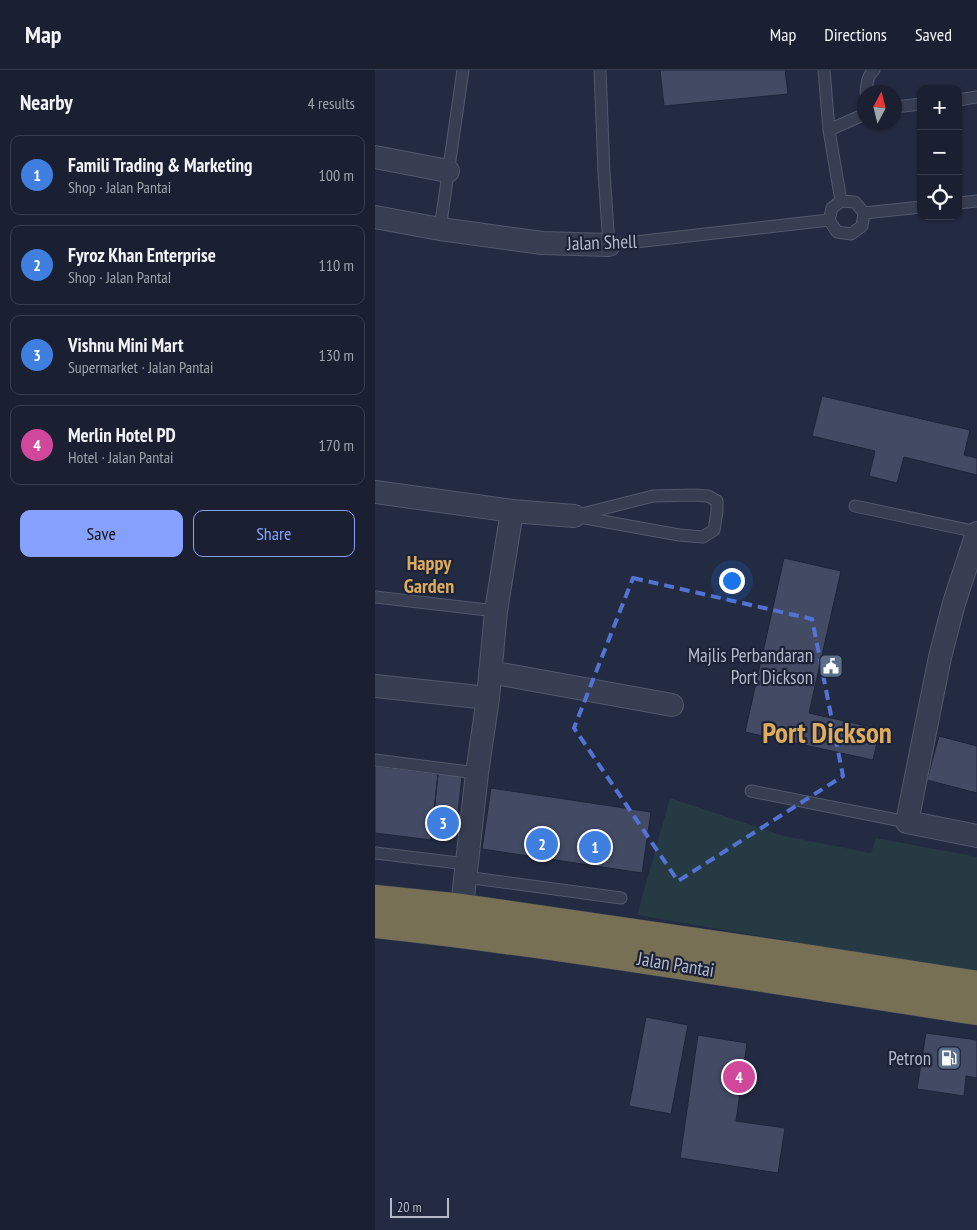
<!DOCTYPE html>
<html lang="en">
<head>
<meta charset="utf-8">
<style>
  body { margin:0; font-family:"PT Sans Narrow",sans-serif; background:#23283a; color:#f1f3f6 }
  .controls { position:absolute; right:15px; top:15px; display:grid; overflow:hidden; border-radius:10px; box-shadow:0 1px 4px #0004 }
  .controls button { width:45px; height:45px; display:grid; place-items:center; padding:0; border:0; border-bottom:1px solid #383e4d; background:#1a2032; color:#f1f3f6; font:25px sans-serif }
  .compass { position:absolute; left:482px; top:15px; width:45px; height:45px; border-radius:50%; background:#1a2032; box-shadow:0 1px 4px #0004; rotate:7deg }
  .scale { position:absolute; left:15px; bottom:12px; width:59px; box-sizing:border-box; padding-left:5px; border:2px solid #b4b9cc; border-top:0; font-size:14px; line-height:18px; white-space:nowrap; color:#b4b9cc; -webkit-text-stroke:4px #1c2337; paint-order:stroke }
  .you { position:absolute; left:356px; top:510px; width:18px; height:18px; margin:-12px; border:4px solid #fff; border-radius:50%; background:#1a73e8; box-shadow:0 0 0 8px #1a73e833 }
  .badge { display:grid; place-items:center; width:32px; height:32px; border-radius:50%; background:#86a1ff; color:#fff; font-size:16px; font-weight:700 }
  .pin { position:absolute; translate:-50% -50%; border:2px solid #fff; box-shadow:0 1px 5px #0006 }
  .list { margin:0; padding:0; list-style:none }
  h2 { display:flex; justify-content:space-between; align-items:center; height:65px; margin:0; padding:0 20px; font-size:21px }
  h2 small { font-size:16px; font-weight:400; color:#9fa3ac }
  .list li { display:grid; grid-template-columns:32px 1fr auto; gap:15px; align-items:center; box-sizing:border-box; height:80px; margin:0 10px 10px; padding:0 10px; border:1px solid #383e4d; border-radius:10px }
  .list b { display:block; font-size:19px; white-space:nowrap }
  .list p { margin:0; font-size:16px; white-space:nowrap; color:#9fa3ac }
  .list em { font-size:16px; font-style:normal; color:#9fa3ac }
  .actions { display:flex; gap:10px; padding:15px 20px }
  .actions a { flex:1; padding:11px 0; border:1px solid #86a1ff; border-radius:10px; text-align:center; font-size:18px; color:#86a1ff }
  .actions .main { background:#86a1ff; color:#111 }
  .icon { flex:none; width:28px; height:28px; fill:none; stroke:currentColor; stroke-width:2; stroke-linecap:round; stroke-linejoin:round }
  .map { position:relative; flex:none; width:602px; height:1160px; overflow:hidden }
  header { display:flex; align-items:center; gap:30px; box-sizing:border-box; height:70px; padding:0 25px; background:#1a2032; border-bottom:1px solid #383e4d }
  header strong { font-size:24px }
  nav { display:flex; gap:28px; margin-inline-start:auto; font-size:18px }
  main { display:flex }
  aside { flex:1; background:#1a2032 }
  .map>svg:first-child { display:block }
  .green { fill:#253a43 }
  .building { fill:#424a64; stroke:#1e2539 }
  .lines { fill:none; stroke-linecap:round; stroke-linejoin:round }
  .lane-casing { stroke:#52596c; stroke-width:13 }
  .street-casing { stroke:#52596c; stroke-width:24 }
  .highway-casing { stroke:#3f4659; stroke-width:29 }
  .lane { stroke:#383e51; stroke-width:11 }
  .street { stroke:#383e51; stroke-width:22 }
  .highway { stroke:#787054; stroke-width:28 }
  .marked { fill:none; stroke:#5273d4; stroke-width:4; stroke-dasharray:10 6; stroke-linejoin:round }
  .labels { text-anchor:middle; stroke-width:4.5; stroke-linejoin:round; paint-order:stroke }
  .street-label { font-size:19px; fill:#b4b9cc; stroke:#1c2337 }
  .poi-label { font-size:19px; fill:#b4b9cc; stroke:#1c2337; text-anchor:end }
  .neighbourhood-label { font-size:20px; font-weight:bold; fill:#deab5d; stroke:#1c2337 }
  .town-label { font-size:29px; font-weight:bold; fill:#deab5d; stroke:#1c2337 }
</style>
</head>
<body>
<header>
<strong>Map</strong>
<nav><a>Map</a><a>Directions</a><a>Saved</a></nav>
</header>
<main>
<aside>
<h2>Nearby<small>4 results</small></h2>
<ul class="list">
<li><span class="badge" style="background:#3f7fe0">1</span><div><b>Famili Trading &amp; Marketing</b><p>Shop · Jalan Pantai</p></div><em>100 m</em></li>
<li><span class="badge" style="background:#3f7fe0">2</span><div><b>Fyroz Khan Enterprise</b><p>Shop · Jalan Pantai</p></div><em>110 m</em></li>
<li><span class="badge" style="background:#3f7fe0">3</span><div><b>Vishnu Mini Mart</b><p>Supermarket · Jalan Pantai</p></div><em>130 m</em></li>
<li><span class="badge" style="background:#d1479c">4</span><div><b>Merlin Hotel PD</b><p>Hotel · Jalan Pantai</p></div><em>170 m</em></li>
</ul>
<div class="actions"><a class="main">Save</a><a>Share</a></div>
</aside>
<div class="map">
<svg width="602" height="1160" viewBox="0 0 602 1160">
  <rect width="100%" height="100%" fill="#232b42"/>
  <!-- green -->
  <path class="green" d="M295,728L409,766L496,783L501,768L602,787V903L262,845Z"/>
  <!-- building -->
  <path class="building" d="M285,0H410L413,24L289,36Z
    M447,326L595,360L589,385L602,388V405L529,387L522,413L494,406L500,381L437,366Z
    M409,488L466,501L434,643L505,659L498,690L370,662Z
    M564,666L602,676V723L552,710Z
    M0,696L63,704L56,770L0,763Z
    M63,704L87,706L81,761L56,770Z
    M116,718L276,742L267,803L107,779Z
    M271,947L313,955L296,1044L254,1036Z
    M551,963L602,970V1008L591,1006L589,1026L542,1019Z
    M323,965L372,973L361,1051L410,1058L403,1103L305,1088Z"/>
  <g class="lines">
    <!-- lane casing -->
    <g class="lane-casing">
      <path id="lane" d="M225,0L229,103L234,175L454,150
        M449,0L454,60L466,131
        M491,22C492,14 492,6 499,0
        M583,30L602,27
        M520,37L546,34
        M454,60L490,44
        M466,131L480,132L489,143L487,156L476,164L462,162L454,150L457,138Z
        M583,133L602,131
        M489,143L546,137
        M65,159L88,0
        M319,425L333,426L342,431V441L339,460L328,467L304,465L199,446L278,426Z
        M480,436L602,462
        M0,527L121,541
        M0,690L102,703
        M376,721L532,752
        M0,783L92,794
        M90,807L246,828"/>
    </g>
    <!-- street casing -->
    <g class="street-casing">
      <path id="street" d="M0,87L73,101
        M0,147L65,159L167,173L234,175
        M0,422L137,441L199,446
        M602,463L579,533L565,587L532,752L602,766
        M115,602L297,635
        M0,616L113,628
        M85,854L102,703L113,628L121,541L137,441"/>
    </g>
    <!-- highway casing -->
    <g class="highway-casing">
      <path id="highway" d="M0,829L87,838L417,886L602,915
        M0,854C202,876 401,911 602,941"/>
    </g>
    <!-- lane -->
    <use href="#lane" class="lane"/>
    <!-- street -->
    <use href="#street" class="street"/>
    <!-- highway -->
    <use href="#highway" class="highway"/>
  </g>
  <!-- marked area -->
  <path class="marked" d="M258,508L437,549L468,706L303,811L199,658Z"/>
  <!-- icons -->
  <defs>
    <g id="civic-square" transform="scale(1.25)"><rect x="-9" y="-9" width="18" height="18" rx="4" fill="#5c6f8a" stroke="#1c2337"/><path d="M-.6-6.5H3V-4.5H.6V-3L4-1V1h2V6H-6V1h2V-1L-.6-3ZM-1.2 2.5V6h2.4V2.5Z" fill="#fff"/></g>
    <g id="fuel-square" transform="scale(1.25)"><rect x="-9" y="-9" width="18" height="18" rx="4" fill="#5c6f8a" stroke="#1c2337"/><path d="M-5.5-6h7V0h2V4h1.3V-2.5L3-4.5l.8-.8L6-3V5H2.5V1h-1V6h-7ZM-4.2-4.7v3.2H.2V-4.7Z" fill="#fff"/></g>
  </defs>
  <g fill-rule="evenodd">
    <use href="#civic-square" x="456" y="596"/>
    <use href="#fuel-square" x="574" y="988"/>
  </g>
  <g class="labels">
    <!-- street labels -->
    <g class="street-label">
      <text transform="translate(227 172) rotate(-2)" y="7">Jalan Shell</text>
      <text transform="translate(301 894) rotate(9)" y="7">Jalan Pantai</text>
    </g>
    <!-- poi labels -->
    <g class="poi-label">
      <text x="438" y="592">Majlis Perbandaran<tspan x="438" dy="22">Port Dickson</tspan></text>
      <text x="556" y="995">Petron</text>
    </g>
    <!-- neighbourhood labels -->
    <g class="neighbourhood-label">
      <text x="54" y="500">Happy<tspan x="54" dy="23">Garden</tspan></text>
    </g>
    <!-- town labels -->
    <g class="town-label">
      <text x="452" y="673">Port Dickson</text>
    </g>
  </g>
</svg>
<div class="controls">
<button>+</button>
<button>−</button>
<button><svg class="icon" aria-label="locate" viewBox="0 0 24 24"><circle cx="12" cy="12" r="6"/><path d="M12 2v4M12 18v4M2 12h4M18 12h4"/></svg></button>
</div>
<svg class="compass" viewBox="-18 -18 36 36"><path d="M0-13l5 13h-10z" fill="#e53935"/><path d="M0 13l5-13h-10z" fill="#9fa3ac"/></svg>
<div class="scale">20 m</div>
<div class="you"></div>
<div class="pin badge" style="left:220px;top:777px;background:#3f7fe0">1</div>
<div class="pin badge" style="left:167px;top:774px;background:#3f7fe0">2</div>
<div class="pin badge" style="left:68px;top:753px;background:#3f7fe0">3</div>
<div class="pin badge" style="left:364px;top:1007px;background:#d1479c">4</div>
</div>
</main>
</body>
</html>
